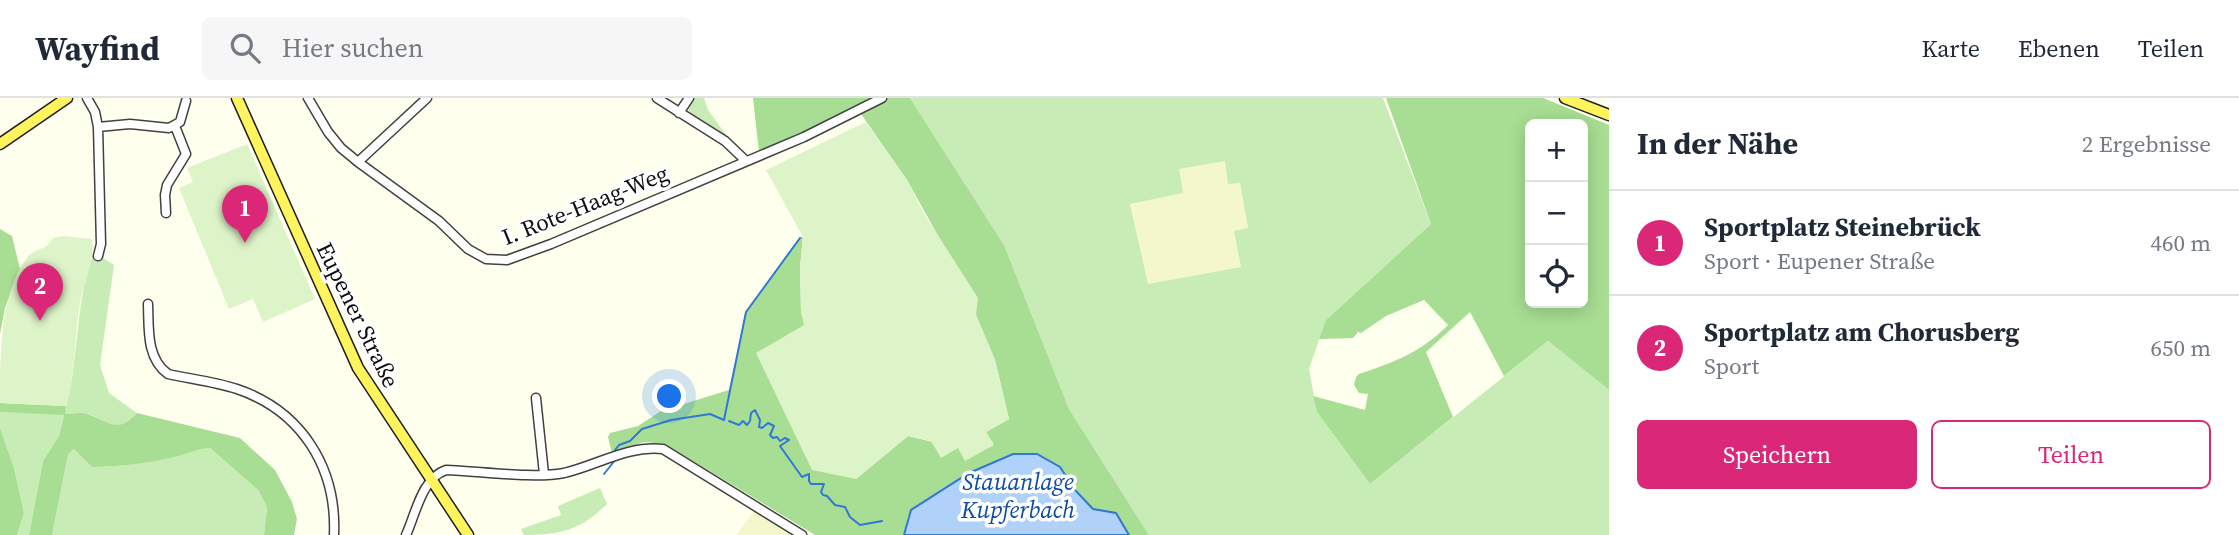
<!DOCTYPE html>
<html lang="de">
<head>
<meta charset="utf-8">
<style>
  body { margin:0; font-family:"Source Serif 4",serif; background:#f6f6f7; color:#1f2937 }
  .controls { position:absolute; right:21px; top:21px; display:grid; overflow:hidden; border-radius:10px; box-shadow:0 4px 18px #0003 }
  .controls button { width:63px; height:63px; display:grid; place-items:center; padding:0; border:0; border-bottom:2px solid #e0e1e3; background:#fff; color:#1f2937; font:35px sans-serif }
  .you { position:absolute; left:670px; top:299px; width:24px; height:24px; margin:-18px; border:5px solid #fff; border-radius:50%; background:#1a73e8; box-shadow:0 0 0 10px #1a73e833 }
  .badge { display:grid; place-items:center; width:46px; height:46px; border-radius:50%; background:#db2777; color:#fff; font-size:23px; font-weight:700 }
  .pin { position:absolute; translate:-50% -58px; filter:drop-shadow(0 2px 4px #0008) }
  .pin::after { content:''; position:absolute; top:37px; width:24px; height:21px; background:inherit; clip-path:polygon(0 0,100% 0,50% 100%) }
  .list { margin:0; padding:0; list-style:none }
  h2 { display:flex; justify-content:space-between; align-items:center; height:91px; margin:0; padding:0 28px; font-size:30px }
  h2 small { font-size:23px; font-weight:400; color:#747a83 }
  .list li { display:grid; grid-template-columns:46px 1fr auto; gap:21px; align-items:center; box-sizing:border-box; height:105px; padding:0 28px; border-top:2px solid #e0e1e3 }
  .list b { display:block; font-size:26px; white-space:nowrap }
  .list p { margin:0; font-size:23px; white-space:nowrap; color:#747a83 }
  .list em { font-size:23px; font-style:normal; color:#747a83 }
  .actions { display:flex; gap:14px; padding:21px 28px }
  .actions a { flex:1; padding:16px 0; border:2px solid #db2777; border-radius:10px; text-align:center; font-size:24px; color:#db2777 }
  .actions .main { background:#db2777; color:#fff }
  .icon { flex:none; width:38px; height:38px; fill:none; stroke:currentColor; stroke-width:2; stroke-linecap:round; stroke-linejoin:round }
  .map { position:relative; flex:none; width:1609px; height:437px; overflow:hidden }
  header { display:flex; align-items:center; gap:42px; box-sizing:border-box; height:98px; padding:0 35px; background:#fff; border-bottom:2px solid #e0e1e3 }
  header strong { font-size:33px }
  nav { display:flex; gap:38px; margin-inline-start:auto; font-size:24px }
  .search { width:490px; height:63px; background:#f6f6f7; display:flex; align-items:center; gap:18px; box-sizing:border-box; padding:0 24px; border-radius:10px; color:#747a83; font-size:26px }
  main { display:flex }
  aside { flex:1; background:#fff }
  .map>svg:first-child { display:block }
  .farmland { fill:#f4f7cc }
  .green { fill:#c8ecb5; fill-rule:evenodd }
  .forest { fill:#a8de93; fill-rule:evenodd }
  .pitch { fill:#ddf3c8 }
  .water { fill:#afd1fa; stroke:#3178d6; stroke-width:2 }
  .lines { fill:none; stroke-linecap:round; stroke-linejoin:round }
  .stream { stroke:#3178d6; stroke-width:2 }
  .minor-casing { stroke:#414141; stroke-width:11 }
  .major-casing { stroke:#1f1f1f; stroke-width:13 }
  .minor { stroke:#fff; stroke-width:8 }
  .major { stroke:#fff35e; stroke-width:10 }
  .labels { text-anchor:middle; stroke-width:7; stroke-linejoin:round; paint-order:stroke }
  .street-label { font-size:23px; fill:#0e0e0e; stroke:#fff }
  .water-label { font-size:24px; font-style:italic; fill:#0e4ba8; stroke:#fff }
</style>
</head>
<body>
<header>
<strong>Wayfind</strong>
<div class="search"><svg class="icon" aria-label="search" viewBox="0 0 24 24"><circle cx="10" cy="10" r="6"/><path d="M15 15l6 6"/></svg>Hier suchen</div>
<nav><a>Karte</a><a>Ebenen</a><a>Teilen</a></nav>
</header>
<main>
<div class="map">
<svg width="1609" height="437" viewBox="0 0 1609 437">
  <rect width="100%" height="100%" fill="#ffe"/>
  <!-- farmland -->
  <path class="farmland" d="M1225,62L1240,85L1248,131L1235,134L1241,169L1148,186L1130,106L1182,95L1178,71Z
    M754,413L792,435L791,437H736Z"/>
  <!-- green -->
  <path class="green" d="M692,0H704L708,12L730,42L691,16L688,11Z
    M910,0H1383L1431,126L1326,222L1309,271L1317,314L1370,386L1548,243L1609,292V437H1149L1069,311L1004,147ZM1225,63L1228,86L1240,85L1248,130L1234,133L1241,169L1148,186L1130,106L1183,95L1179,71Z
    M94,154L114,167L100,267L109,295L137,315C115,338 110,322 87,316C80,314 71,316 64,316L59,338L43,363L29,437H17L24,415L14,370L0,330V314L64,316C80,263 74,206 94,154Z
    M198,350H210L258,392L267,409L264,437H52L68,357L75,351L92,369C127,369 165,363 198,350Z
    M600,390L607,406C581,432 560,437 524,437L521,431L561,417L558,408Z"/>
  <!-- forest -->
  <path class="forest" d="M753,0H875L810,33L759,54Z
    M888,0H910L1004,147L1069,311L1149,437H1129L1116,415L1093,411L1075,392L1060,369L908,418L904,437H815L665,346L644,344L612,355L608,339L610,335L638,328L661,313L729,292L746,213L800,139H803L800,169L801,214L856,381L908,338L958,350L994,347L986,334L1009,321L995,262L976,217V206L907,82L861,16Z
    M1386,0H1543L1609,27V292L1548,243L1504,278L1470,214L1426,254L1453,319L1370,386L1317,314L1313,298L1365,312L1368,296L1359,295L1354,287L1356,279L1359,276C1393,265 1423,253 1448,227L1424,202L1386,218L1361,235L1358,234L1353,240L1319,241L1326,222L1431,126ZM1530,26H1583V205H1530Z
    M0,131L12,138L20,171L5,210L0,236Z
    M0,305L66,308L65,316C71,316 81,314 87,316C110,323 116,337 137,315L240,340L275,372L292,404L297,421L294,437H264L267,409L258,392L210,350C198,350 190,355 178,358C151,365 120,369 92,369L74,351L68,357L52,437H29L43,363L59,338L64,317L0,314Z
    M0,330L14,370L24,415L17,437H0Z"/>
  <!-- pitch -->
  <path class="pitch" d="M866,24L907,82L923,114L978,200L976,217L995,262L1009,321L986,334L994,347L965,363L958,350L941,360L931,343L908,338L856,381L812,372L756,255L804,227L801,214L800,169L803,139L766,72Z
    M247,46L315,201L263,224L253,201L229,211L179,90L193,84L187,70Z
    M63,138L92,141C95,162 84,184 80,205C74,239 76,275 66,308L0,305C0,262 0,211 19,172C22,167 27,158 32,155C43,148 45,153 53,140Z"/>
  <!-- water -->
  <path class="water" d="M1013,356H1037L1060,369L1075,392L1093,411L1116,415L1129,437H904L911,412L969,375Z"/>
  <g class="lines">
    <!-- stream -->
    <path class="stream" d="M729,323L739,327L743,323L747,327L750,323L751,315L755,312L760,322L759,329L762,330L768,325L774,328L770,337L773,340L777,339L780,343L785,340L789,342L780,348L802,379L809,376V383L811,386H824L821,394L823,397L827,398L835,407L845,409L850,419L860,427L882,423
      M615,356V352L619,347L630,343L642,331L671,322L710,316L724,322L746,214L800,140
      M604,376L616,361"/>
    <!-- minor casing -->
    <g class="minor-casing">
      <path id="minor" d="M87,0L95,14L98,29L101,146L98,158
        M308,0L328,34L341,50L358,64L439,123L468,151L486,161L507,162L551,146L804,39L882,0
        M657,0L725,43L745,62
        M679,15L689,0
        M98,29L130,26L169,30L180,24L186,3
        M358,64L427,0
        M166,115L165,97L167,87L186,56L175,28
        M148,206C149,231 146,260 168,276C191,281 216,284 237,291C302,313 337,370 334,437
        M536,300L544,376
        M406,437C416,415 422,380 446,372C479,373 534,381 564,375C598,367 628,347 663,351L802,437"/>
    </g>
    <!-- major casing -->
    <g class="major-casing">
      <path id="major" d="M237,0L358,270L468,437
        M1565,0L1609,17
        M0,46L67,0"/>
    </g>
    <!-- minor -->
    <use href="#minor" class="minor"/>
    <!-- major -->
    <use href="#major" class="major"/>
  </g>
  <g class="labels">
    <!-- street labels -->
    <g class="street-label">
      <text transform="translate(585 107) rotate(-22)" y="8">I. Rote-Haag-Weg</text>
      <text transform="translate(358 217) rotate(64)" y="8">Eupener Straße</text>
    </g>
    <!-- water labels -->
    <g class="water-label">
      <text x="1018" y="392">Stauanlage<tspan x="1018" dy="28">Kupferbach</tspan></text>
    </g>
  </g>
</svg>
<div class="controls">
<button>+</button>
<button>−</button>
<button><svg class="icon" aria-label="locate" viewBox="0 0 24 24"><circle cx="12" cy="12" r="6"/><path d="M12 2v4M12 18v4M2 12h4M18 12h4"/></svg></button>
</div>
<div class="you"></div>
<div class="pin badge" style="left:245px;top:145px">1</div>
<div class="pin badge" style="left:40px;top:223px">2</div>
</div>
<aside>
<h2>In der Nähe<small>2 Ergebnisse</small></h2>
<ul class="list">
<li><span class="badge">1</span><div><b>Sportplatz Steinebrück</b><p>Sport · Eupener Straße</p></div><em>460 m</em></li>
<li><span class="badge">2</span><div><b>Sportplatz am Chorusberg</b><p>Sport</p></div><em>650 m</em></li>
</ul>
<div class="actions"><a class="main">Speichern</a><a>Teilen</a></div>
</aside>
</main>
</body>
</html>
